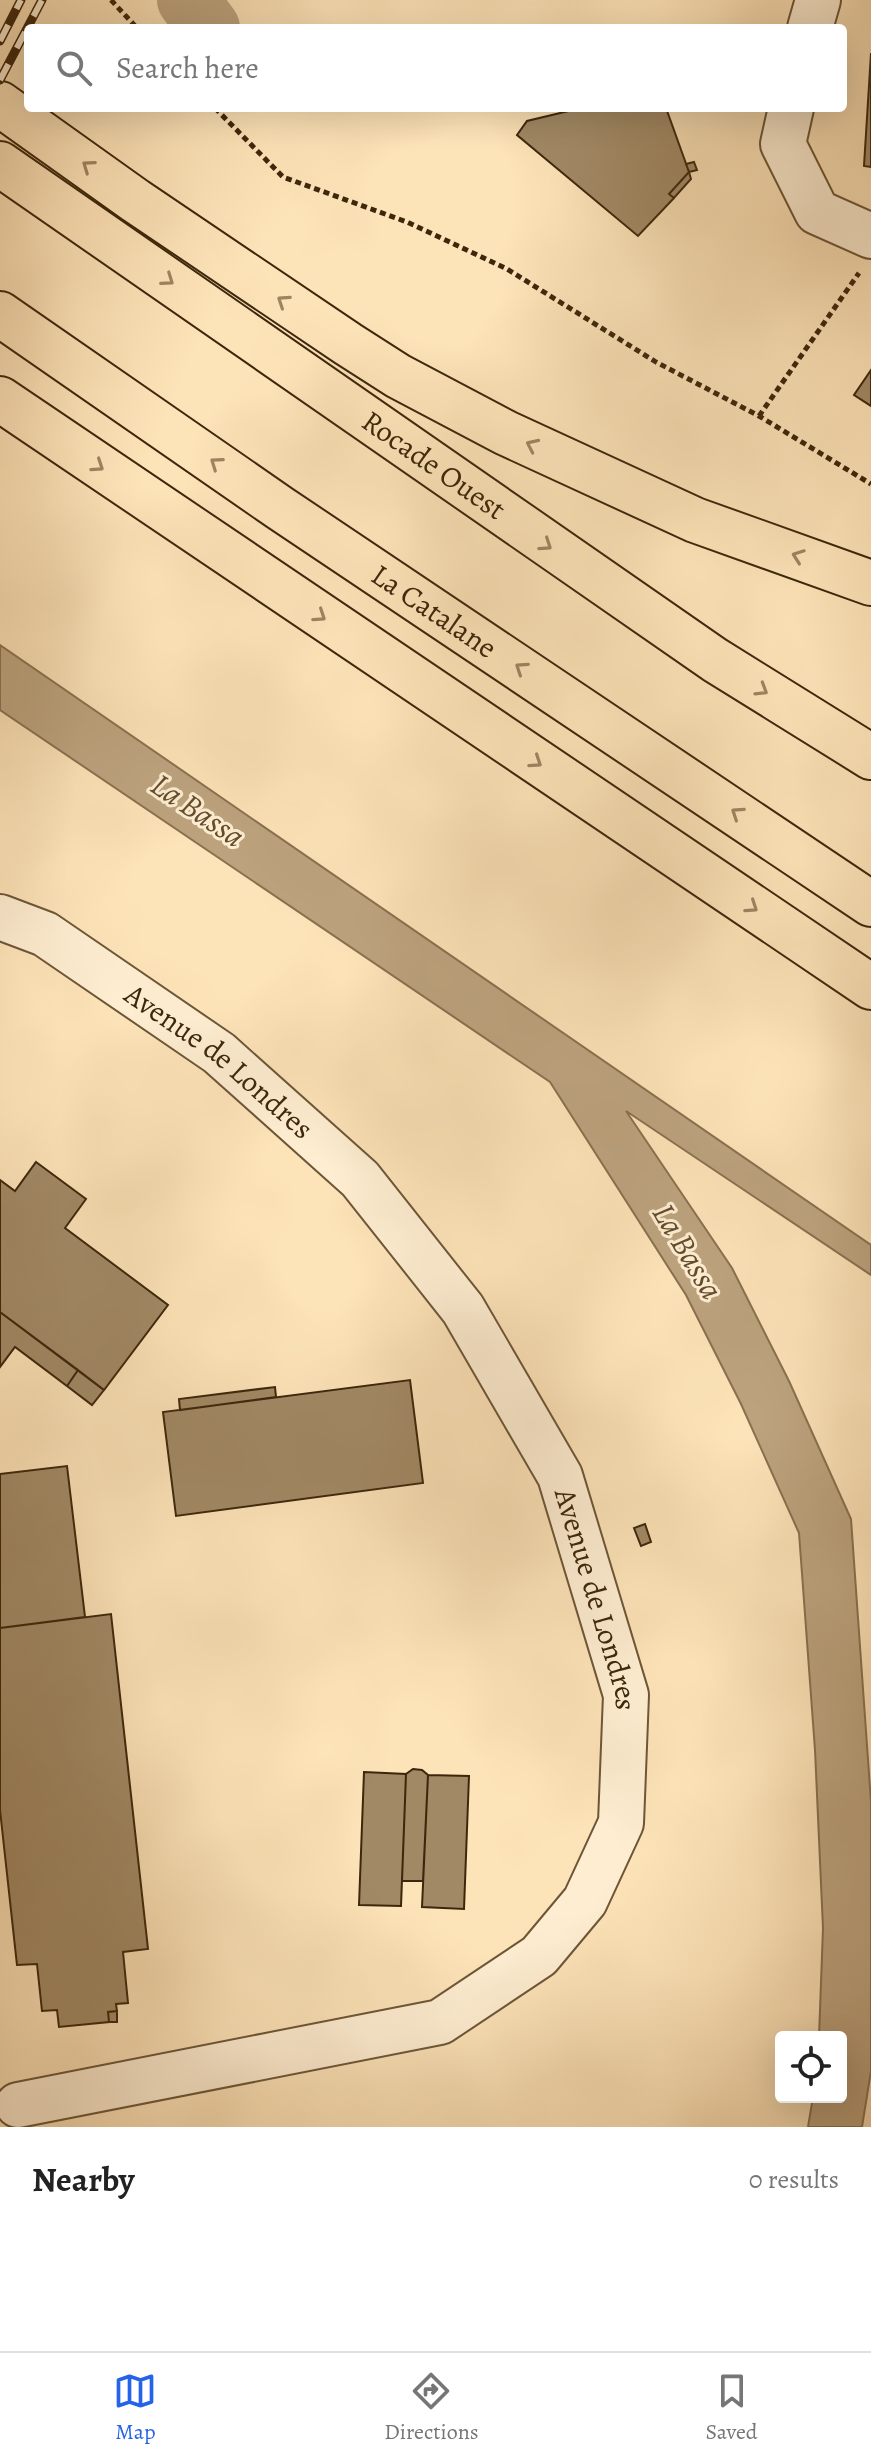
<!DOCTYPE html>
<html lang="en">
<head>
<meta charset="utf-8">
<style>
  body { margin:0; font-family:Alegreya,serif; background:#f2f2f2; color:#222 }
  .controls { position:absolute; right:24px; bottom:24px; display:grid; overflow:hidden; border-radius:8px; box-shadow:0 8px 32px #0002 }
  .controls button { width:72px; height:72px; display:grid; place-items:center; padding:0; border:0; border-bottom:2px solid #e0e0e0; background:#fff; color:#222; font:40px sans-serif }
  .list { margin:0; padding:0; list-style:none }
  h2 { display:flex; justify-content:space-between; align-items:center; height:104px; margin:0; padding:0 32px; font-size:34px }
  h2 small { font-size:26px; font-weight:400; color:#767676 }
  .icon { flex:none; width:44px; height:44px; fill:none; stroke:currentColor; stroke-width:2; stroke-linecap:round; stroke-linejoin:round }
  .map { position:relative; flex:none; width:871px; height:2127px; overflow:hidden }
  .search { position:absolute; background:#fff; box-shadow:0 8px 32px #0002; left:24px; right:24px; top:24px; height:88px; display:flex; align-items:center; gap:20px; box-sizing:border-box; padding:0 28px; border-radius:8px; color:#767676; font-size:30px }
  .sheet { height:224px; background:#fff }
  nav { display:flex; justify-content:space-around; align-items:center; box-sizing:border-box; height:112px; border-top:2px solid #e0e0e0; background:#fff; font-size:22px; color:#767676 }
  nav a { display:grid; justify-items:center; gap:4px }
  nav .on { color:#2563eb }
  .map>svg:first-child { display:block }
  .water { fill:#bca37e; stroke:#897150; stroke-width:2 }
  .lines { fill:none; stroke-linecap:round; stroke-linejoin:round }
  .river { stroke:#bca37e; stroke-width:62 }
  .building { fill:#a18965; stroke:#3d270c; stroke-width:2 }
  .minor-casing { stroke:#6d5637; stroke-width:48 }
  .highway-casing { stroke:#3d270c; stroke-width:48 }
  .path { stroke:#3d270c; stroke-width:5; stroke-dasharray:6 4; stroke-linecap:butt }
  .minor { stroke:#feedd1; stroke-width:44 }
  .highway { stroke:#fde3b8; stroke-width:44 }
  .rail-casing { stroke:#3d270c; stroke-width:9 }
  .rail { stroke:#feedd1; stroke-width:6; stroke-dasharray:18; stroke-linecap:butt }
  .oneway { stroke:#9d8562 }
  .labels { text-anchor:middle; stroke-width:6; stroke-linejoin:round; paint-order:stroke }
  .street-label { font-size:30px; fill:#3d270c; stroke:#feedd1 }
  .water-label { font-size:32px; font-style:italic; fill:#634c2e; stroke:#feedd1 }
</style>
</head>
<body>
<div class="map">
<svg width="871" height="2127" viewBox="0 0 871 2127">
  <rect width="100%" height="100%" fill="#fde3b8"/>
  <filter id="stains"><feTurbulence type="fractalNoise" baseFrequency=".0025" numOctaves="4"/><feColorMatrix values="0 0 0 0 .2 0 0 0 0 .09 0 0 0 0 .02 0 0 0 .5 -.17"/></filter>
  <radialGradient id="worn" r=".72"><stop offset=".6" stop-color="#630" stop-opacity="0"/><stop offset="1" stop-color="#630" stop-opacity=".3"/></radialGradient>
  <!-- water -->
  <path class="water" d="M0,645L871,1245V1275L626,1111L732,1268L789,1381L851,1519L871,1802V2071L862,2127H808L813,2097H841V2037H819L823,1928L815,1750L799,1533L741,1404L686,1295L550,1082L0,710Z"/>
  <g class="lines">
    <!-- river -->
    <path class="river" d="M188,0L209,28"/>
  </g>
  <!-- building -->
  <path class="building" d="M871,53V167L864,166Z
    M581,108H666L689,172L669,194L674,198L638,236L517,135L527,121Z
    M694,162L697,170L689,172L686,164Z
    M689,172L691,179L674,198L669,194Z
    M871,370V406L854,395Z
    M36,1162L86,1199L65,1228L168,1305L104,1390L0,1312V1180L15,1191Z
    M0,1312L78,1370L67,1386L15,1347L0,1367Z
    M78,1370L104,1390L92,1405L67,1386Z
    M410,1380L423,1483L176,1516L163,1412Z
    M275,1387L276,1397L180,1410L179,1399Z
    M67,1466L85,1617L0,1628V1474Z
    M645,1524L651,1542L641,1546L634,1528Z
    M111,1614L148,1949L123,1952L128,2003L116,2004L117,2011L108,2012L109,2022L59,2027L57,2010L42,2011L37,1964L17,1965L0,1810V1628Z
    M413,1769L422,1770L428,1775L423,1881H402L406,1774Z
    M364,1772L406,1774L401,1906L359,1905Z
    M428,1775L469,1776L464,1909L422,1907Z
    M117,2011V2022H109L108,2012Z"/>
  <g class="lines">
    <!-- minor casing -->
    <g class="minor-casing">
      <g id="minor">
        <path d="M810,28L818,0"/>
        <path d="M791,108L783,144L817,212L871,236"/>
        <path id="s1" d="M0,917L45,934L219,1053L360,1179L463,1309L560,1476L626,1695L621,1823L585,1901L539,1956L440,2022L18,2105"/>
      </g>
    </g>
    <!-- highway casing -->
    <g class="highway-casing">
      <g id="highway">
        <path d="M0,104L136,201L348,344L398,376L506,433L695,520L871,583"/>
        <path id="s2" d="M0,164L715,660L871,757"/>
        <path id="s3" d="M0,314L280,508L871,904"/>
        <path d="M0,399L871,987"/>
      </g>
    </g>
    <!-- path -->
    <path class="path" d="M111,0L137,28
      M215,108L283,177L407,222L507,269L656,362L759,416L871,484
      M759,416L859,273"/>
    <!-- minor -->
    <use href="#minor" class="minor"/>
    <!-- highway -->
    <use href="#highway" class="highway"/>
    <!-- rail casing -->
    <g class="rail-casing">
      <path id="rail" d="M0,41L21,0
        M0,80L42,0"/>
    </g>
    <!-- rail -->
    <use href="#rail" class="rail"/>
  </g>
  <!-- one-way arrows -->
  <defs><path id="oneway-chevron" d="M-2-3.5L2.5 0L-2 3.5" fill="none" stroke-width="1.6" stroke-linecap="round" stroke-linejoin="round" transform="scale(2)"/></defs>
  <g class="oneway">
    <use href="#oneway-chevron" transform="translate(88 166) rotate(-145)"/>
    <use href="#oneway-chevron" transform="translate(168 280) rotate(35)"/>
    <use href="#oneway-chevron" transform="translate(283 301) rotate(-146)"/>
    <use href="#oneway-chevron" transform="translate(532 445) rotate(-155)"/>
    <use href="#oneway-chevron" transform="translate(216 463) rotate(-145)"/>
    <use href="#oneway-chevron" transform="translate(98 466) rotate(34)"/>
    <use href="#oneway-chevron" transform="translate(546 545) rotate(34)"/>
    <use href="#oneway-chevron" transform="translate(798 556) rotate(-160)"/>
    <use href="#oneway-chevron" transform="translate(320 616) rotate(34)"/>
    <use href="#oneway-chevron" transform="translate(521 668) rotate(-146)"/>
    <use href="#oneway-chevron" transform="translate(762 690) rotate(32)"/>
    <use href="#oneway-chevron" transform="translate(536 762) rotate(34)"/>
    <use href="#oneway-chevron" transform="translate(737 813) rotate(-146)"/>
    <use href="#oneway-chevron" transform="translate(752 907) rotate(34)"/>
  </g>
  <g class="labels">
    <!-- street labels -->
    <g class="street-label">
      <text dy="10" stroke="none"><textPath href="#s2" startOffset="528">Rocade Ouest</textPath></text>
      <text dy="10" stroke="none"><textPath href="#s3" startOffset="526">La Catalane</textPath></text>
      <text dy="10" stroke="none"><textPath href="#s1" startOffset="264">Avenue de Londres</textPath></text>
      <text dy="10" stroke="none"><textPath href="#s1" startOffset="936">Avenue de Londres</textPath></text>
    </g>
    <!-- water labels -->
    <g class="water-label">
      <text transform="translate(198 810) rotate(34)" y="11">La Bassa</text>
      <text transform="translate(688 1251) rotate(59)" y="11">La Bassa</text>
    </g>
  </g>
  <rect width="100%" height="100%" filter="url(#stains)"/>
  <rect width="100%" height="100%" fill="url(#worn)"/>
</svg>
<div class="controls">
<button><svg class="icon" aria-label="locate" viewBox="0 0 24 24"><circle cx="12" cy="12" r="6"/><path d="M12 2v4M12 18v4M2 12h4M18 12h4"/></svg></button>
</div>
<div class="search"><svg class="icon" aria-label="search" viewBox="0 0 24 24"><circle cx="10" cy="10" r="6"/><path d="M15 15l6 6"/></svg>Search here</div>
</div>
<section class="sheet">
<h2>Nearby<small>0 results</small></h2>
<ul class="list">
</ul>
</section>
<nav>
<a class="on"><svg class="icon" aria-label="map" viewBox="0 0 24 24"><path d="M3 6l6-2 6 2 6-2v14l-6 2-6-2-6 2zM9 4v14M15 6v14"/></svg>Map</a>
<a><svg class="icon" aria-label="directions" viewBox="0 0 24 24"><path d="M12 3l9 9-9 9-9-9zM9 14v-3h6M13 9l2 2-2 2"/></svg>Directions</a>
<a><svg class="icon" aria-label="saved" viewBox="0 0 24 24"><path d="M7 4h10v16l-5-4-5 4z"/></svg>Saved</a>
</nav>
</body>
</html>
